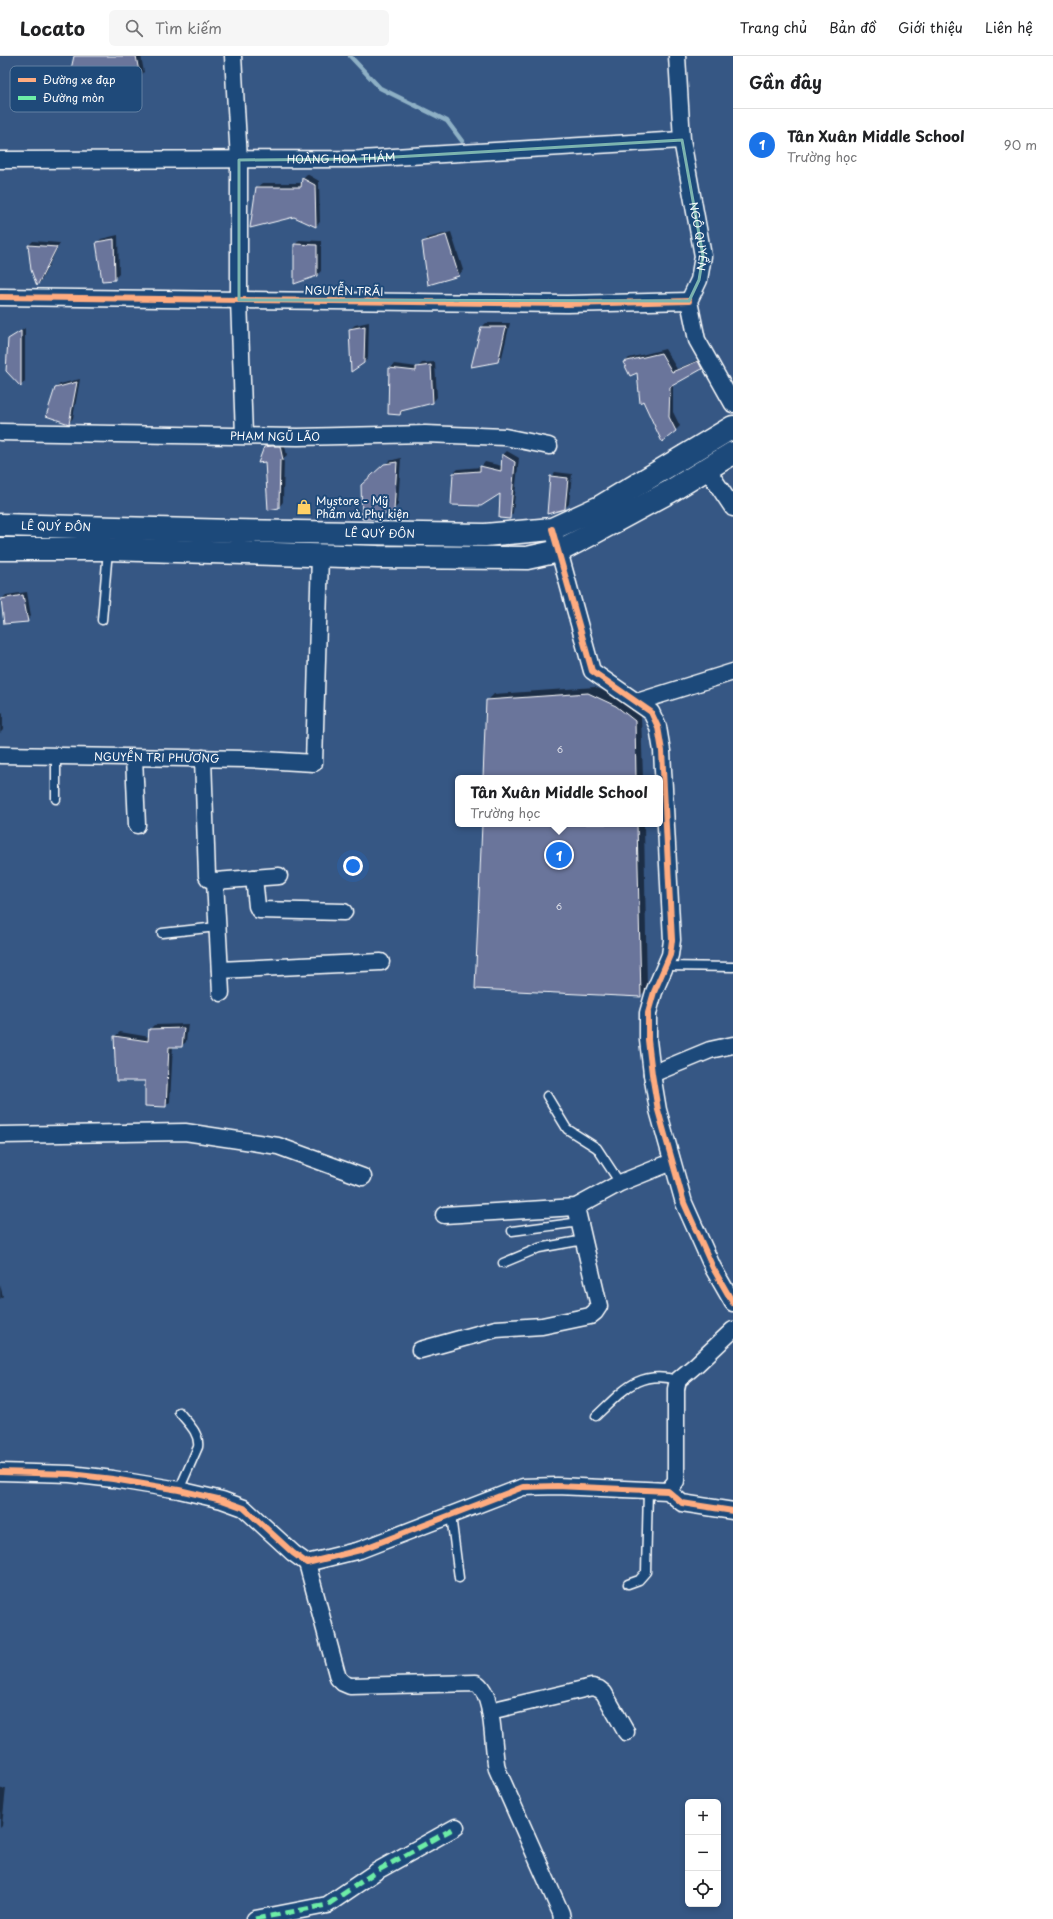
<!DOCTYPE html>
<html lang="vi">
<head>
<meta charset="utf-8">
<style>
  body { margin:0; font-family:"Playpen Sans",sans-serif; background:#f6f6f6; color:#202124 }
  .controls { position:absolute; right:12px; bottom:12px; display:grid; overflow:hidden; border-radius:6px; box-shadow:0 2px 6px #0003 }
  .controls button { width:36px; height:36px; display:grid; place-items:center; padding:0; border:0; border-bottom:1px solid #e0e0e0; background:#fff; color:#202124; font:20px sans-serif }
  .you { position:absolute; left:353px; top:810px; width:14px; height:14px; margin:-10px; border:3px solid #fff; border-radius:50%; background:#1a73e8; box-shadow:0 0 0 6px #1a73e833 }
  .badge { display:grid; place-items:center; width:26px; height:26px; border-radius:50%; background:#1a73e8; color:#fff; font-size:13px; font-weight:700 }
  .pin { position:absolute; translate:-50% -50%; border:2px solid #fff; box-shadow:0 1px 4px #0006 }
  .popup { position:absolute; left:455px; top:719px; width:208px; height:52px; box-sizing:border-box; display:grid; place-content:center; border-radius:6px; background:#fff; filter:drop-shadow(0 1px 3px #0005); font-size:13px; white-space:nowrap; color:#757577 }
  .popup b { font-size:15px; color:#202124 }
  .popup::after { content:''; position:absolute; left:50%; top:100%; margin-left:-8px; border:8px solid transparent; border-top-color:#fff }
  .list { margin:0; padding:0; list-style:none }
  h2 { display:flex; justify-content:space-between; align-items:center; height:52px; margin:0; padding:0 16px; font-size:17px }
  h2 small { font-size:13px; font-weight:400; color:#757577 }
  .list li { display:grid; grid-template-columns:26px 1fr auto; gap:12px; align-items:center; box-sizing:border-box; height:72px; padding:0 16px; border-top:1px solid #e0e0e0 }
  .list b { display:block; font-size:15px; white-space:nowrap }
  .list p { margin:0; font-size:13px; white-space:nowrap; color:#757577 }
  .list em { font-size:13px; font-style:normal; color:#757577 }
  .icon { flex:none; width:22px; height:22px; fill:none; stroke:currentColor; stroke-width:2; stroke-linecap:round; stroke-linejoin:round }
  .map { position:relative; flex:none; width:733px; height:1863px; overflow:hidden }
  header { display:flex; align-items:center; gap:24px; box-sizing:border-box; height:56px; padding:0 20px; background:#fff; border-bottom:1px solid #e0e0e0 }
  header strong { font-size:19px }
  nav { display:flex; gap:22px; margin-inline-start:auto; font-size:14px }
  .search { width:280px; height:36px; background:#f6f6f6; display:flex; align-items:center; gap:10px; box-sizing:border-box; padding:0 14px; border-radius:6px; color:#757577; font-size:15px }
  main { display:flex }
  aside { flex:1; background:#fff }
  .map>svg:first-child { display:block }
  .shadow { fill:#0007 }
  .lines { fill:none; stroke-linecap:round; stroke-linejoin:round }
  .stream { stroke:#8eb0c5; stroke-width:4.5 }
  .building { fill:#6b749b; stroke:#fff }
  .lane-casing { stroke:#fff; stroke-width:11 }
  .street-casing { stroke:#fff; stroke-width:19 }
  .secondary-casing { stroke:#fff; stroke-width:25 }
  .lane { stroke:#1f4a7a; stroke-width:8 }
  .street { stroke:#1f4a7a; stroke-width:16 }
  .secondary { stroke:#1f4a7a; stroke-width:22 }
  .quiet { stroke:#6deda7; stroke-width:5; stroke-dasharray:10 5; stroke-linecap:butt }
  .cycleway-casing { stroke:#1f4a7a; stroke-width:8 }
  .cycleway { stroke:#ffac80; stroke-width:6 }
  .marked { fill:none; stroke:#7bb4af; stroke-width:3; stroke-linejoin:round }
  .labels { text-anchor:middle; stroke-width:4; stroke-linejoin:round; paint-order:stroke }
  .number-label { font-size:9px; fill:#dadce6 }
  .street-label { font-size:11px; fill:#fff; stroke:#1f4a7a }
  .poi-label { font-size:11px; fill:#fff; stroke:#1f4a7a; text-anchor:start }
  .key { fill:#1f4a7a; stroke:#6280a2; stroke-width:1 }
  .key-label { font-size:11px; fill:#fff }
</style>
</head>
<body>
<header>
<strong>Locato</strong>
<div class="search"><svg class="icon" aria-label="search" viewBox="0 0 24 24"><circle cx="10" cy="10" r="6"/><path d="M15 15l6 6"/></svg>Tìm kiếm</div>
<nav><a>Trang chủ</a><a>Bản đồ</a><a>Giới thiệu</a><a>Liên hệ</a></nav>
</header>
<main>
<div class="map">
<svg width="733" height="1863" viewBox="0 0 733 1863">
  <rect width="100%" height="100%" fill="#365784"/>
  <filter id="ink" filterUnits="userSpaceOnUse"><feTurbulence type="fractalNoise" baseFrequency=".025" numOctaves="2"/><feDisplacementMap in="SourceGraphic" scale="8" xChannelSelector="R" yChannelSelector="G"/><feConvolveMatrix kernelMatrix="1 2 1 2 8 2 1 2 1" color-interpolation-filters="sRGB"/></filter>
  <g filter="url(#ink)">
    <!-- shadow -->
    <path class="shadow" d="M75,0H141L144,16L139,21L116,23Z
      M307,118L319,125L320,166L316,170L294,160L257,131L262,127H302L303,122Z
      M451,176L463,214L459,219L429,228L423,187L428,182Z
      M118,179L119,218L114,223L97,187L101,183Z
      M299,184L321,185V215L317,219L295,189Z
      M33,185L60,187L41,225L37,229L29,189Z
      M369,266L368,302L364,307L350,273L355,269Z
      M486,267H510L502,301L498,305L482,271Z
      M25,272V325L21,329L9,284Z
      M665,293L677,313L702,302L706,308L702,312L673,328V356L680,370L676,374L638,316L625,306L629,302Z
      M435,306L437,341L433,346L404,354L400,358L390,313L394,308L418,311L422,307Z
      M80,323L73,362L69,367L56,332L60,328Z
      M284,386L287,399L284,402L283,446L279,451L265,392L270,388Z
      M507,395L519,402L513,457L509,462L501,436L454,417L458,413L481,411L485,406L502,410L503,399Z
      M401,402L398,449L393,454L366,425L389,405Z
      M555,416L572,418L569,448L564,453L551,421Z
      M27,536L31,560L27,565L2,543L6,539Z
      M595,631L622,643L641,658L643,722H484L487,645L494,638Z
      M3,656V674L0,677V658Z
      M483,768H644L647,933L640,940Z
      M188,968L186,986L181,990H173L170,1046L165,1050L115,980L120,976L150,981V973L154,969Z
      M0,1229L3,1240L0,1243Z
      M6,1732L2,1770L0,1772V1733Z"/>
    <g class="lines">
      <!-- stream -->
      <path class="stream" d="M350,0L380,32L447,65L462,85"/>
    </g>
    <!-- building -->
    <path class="building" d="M74,0H136L140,21L115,34V24L69,22Z
      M302,122L315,129L316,171L294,161L250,172L256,131H301Z
      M446,179L459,220L428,229L422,186Z
      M114,183L115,224L102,225L96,186Z
      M294,188L317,189V220L294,228Z
      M28,189L57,191L37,230L31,214Z
      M365,270L364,307L351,316L349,273Z
      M481,271H506L498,306L471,311Z
      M21,275V331L6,315L8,283Z
      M661,297L672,316L698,305L702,313L670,331L669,361L676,375L662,386L643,345L640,347L637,317L630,320L623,306Z
      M431,309L433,347L401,355L400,359L388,358L389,312L416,315V311Z
      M77,326L69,368L46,360L55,332Z
      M272,390H280L283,404H280L279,452L268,454L265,406L258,407L264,391Z
      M502,398L515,406L510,463L499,462L500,438L481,450L451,449L453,417L480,415V410L501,415Z
      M397,406L394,455L372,463H362L361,429L384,408Z
      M550,420L568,422L565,453L547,458Z
      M23,539L28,566L4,568L1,543Z
      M588,637L616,650L635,665L636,722H483L486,644Z
      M482,768H637L641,941L475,933Z
      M184,972L182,991H169L166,1051L145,1050V1025H116L114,980L148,985L149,973Z"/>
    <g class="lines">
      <!-- lane casing -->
      <g class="lane-casing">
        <path id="lane" d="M102,564L108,494
          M56,701V743
          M162,877L217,871
          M666,910L733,911
          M547,1040L567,1073L597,1092L620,1127
          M512,1175L580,1166
          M503,1207L539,1192L584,1184
          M596,1360C623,1335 638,1313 678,1324
          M179,1434L198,1391C200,1377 187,1366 179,1356
          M451,1459L459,1522
          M628,1528L639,1524L646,1516L648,1434"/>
      </g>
      <!-- street casing -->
      <g class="street-casing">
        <g id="street">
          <path d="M233,0L239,104V244L244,379"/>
          <path id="s1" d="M677,0L682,84L703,200L699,224L689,245L697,284L733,348"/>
          <path id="s2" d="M0,104L360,103L682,84"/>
          <path d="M0,241L567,248L689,245"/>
          <path id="s3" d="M0,376L298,381L425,378L505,381L549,390"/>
          <path d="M707,413L733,452"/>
          <path d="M556,484L592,615L651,656L658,671L662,695L672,884L670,899L654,936L648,957V984L652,1018L658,1054L684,1147L713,1212L733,1247"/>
          <path d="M637,646L733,616"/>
          <path id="s4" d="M0,699L247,703L314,707L320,499"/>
          <path d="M134,702L137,769"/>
          <path d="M203,702L207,820L209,823L215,825L279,820"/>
          <path d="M254,822L257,850L259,854L344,856"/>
          <path d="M215,825L221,937"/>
          <path d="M220,914L381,906"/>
          <path d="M652,1018L710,994L733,989"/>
          <path d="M0,1079L185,1076L278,1090L363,1121"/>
          <path d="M444,1159L576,1151L620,1127L672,1106"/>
          <path d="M420,1294L496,1273L542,1270L590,1260L595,1256L599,1250L576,1151"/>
          <path d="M0,1416L70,1418L113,1423L179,1434L222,1444L244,1452L293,1497L307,1507L360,1494L523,1431L557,1430L668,1435L682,1447L733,1455"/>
          <path d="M668,1435L676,1425V1333L678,1324L697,1308L733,1274"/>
          <path d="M307,1507L338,1622L343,1627L350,1630L476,1627C495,1638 492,1692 497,1713L561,1857L562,1863"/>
          <path d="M490,1655L592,1631L599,1633L604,1637L626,1676"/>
          <path d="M255,1863L327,1849L377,1815L456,1771"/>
        </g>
      </g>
      <!-- secondary casing -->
      <g class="secondary-casing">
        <g id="secondary">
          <path id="s5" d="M0,469L234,475L485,479L552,473L600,451L733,371"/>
          <path d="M0,493H108L378,501L527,502L559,495L588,480L669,436L733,397"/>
        </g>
      </g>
      <!-- lane -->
      <use href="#lane" class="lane"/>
      <!-- street -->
      <use href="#street" class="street"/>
      <!-- secondary -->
      <use href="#secondary" class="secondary"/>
      <!-- quiet -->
      <path class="quiet" d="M255,1863L327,1849L377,1815L456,1771"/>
      <!-- cycleway casing -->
      <g class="cycleway-casing">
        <path id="cycleway" d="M0,241L567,248L689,245
          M552,473L592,615L651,656L658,671L662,695L672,884L670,899L654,936L648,957V984L652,1018L658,1054L684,1147L713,1212L733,1247
          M0,1416L70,1418L113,1423L179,1434L222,1444L244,1452L293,1497L307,1507L360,1494L523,1431L557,1430L668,1435L682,1447L733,1455"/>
      </g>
      <!-- cycleway -->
      <use href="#cycleway" class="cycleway"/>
    </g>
  </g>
  <!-- marked area -->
  <path class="marked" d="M682,84L703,200L699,224L689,245L239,244V104L360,103Z"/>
  <!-- icons -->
  <defs>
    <g id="shop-bare" transform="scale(1.2)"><path d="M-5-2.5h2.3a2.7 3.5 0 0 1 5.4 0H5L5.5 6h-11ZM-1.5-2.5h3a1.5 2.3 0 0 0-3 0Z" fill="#ffd166" stroke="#1f4a7a" stroke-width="2.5" paint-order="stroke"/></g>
  </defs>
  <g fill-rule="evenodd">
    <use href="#shop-bare" x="304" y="451"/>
  </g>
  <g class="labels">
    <!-- number labels -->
    <g class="number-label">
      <text x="560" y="697">6</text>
      <text x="559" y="854">6</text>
    </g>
    <!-- street labels -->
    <g class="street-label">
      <text dy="4" stroke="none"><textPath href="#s2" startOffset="341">HOÀNG HOA THÁM</textPath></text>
      <text dy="4" stroke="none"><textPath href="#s1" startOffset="182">NGÔ QUYỀN</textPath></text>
      <text transform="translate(344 235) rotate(1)" y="4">NGUYỄN TRÃI</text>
      <text dy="4" stroke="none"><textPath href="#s3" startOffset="275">PHẠM NGŨ LÃO</textPath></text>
      <text dy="4" stroke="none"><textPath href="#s5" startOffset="56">LÊ QUÝ ĐÔN</textPath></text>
      <text dy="4" stroke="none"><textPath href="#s5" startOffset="380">LÊ QUÝ ĐÔN</textPath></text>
      <text dy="4" stroke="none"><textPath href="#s4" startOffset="157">NGUYỄN TRI PHƯƠNG</textPath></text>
    </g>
    <!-- poi labels -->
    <g class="poi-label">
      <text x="316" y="449">Mystore - Mỹ<tspan x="316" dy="13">Phẩm và Phụ kiện</tspan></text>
    </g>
  </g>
  <!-- legend -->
  <rect x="10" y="10" width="132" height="46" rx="6" class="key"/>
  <rect x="18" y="22" width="18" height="4" fill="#ffac80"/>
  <rect x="18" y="40" width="18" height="4" fill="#6deda7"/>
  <g class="key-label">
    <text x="43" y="28">Đường xe đạp</text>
    <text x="43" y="46">Đường mòn</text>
  </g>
</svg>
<div class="controls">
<button>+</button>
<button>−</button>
<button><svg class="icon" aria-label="locate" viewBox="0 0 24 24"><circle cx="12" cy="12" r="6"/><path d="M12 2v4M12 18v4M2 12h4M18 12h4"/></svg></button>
</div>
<div class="you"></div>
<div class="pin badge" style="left:559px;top:799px">1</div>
<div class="popup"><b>Tân Xuân Middle School</b>Trường học</div>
</div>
<aside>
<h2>Gần đây<small></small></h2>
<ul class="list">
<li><span class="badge">1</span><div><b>Tân Xuân Middle School</b><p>Trường học</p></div><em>90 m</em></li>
</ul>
</aside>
</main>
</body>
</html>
